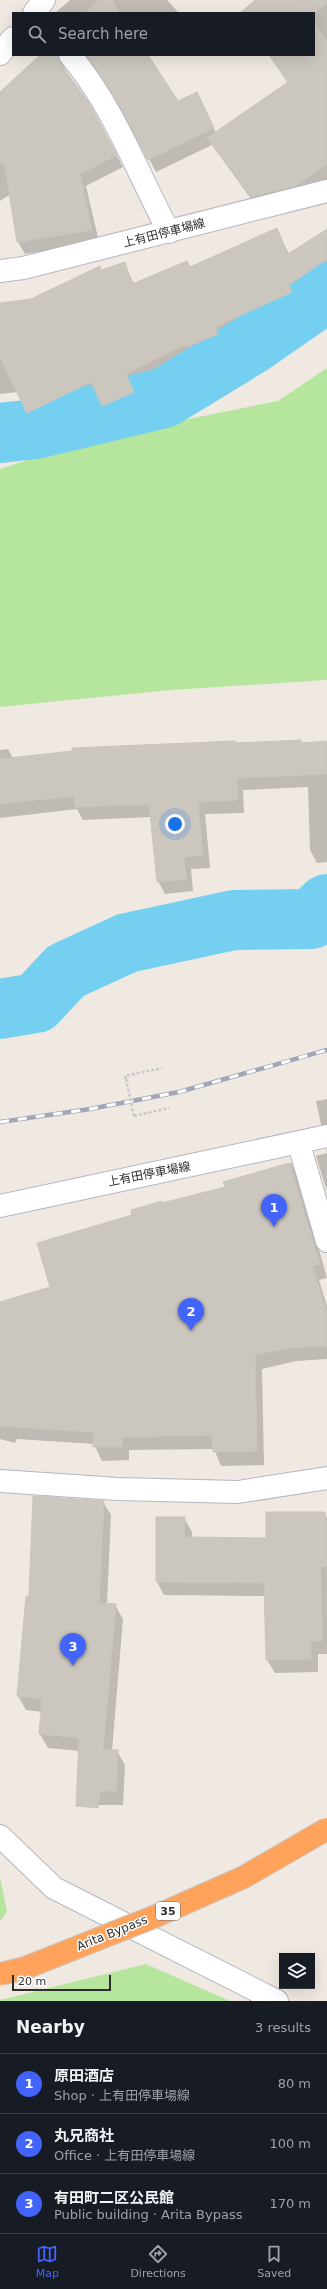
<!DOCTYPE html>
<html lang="en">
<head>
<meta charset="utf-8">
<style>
  body { margin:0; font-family:"DejaVu Sans","Noto Sans JP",sans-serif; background:#20242c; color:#f1f3f6 }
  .controls { position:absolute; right:12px; bottom:12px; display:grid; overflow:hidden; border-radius:0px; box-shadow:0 4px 16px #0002 }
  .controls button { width:36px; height:36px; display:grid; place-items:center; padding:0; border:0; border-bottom:1px solid #363941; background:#171b24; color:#f1f3f6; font:20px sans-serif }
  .scale { position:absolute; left:12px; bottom:10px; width:99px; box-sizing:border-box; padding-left:4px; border:2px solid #2e2e2e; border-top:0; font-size:11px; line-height:14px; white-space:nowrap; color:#2e2e2e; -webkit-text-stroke:3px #fff; paint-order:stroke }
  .you { position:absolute; left:175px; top:824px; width:14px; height:14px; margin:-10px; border:3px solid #fff; border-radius:50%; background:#1a73e8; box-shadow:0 0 0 6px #1a73e833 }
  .badge { display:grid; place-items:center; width:26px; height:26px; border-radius:50%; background:#4264fb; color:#fff; font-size:13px; font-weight:700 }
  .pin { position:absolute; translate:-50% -33px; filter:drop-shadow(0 1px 2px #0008) }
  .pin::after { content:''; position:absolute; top:21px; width:14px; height:12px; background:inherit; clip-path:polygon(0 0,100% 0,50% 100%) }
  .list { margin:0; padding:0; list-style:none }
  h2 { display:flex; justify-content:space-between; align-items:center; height:52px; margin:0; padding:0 16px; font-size:17px }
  h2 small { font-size:13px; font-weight:400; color:#9ea1a6 }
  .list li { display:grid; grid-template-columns:26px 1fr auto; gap:12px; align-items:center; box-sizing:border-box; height:60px; padding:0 16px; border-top:1px solid #363941 }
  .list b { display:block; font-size:15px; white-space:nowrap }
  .list p { margin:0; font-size:13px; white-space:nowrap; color:#9ea1a6 }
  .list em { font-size:13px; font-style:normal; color:#9ea1a6 }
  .icon { flex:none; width:22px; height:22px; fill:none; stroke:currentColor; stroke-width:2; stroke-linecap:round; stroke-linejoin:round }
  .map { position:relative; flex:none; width:327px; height:2001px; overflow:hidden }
  .search { position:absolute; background:#171b24; box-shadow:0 4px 16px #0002; left:12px; right:12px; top:12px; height:44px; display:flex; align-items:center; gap:10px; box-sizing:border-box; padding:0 14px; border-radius:0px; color:#9ea1a6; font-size:15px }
  .sheet { height:232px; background:#171b24 }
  nav { display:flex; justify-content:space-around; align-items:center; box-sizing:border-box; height:56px; border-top:1px solid #363941; background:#171b24; font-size:11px; color:#9ea1a6 }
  nav a { display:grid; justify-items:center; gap:2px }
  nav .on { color:#4264fb }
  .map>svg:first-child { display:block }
  .green { fill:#b6e59e }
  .shadow { fill:#0003 }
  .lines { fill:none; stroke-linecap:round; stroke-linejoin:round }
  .river { stroke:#75cff0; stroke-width:60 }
  .building { fill:#cbc7bf; stroke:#cbc5ba }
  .street-casing { stroke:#b4b7c1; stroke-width:24 }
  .secondary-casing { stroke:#b4b7c1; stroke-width:24 }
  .path { stroke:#c9c9c9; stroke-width:2.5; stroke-dasharray:3 2; stroke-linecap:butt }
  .street { stroke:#fff; stroke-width:22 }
  .secondary { stroke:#fff; stroke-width:22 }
  .rail-casing { stroke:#a3a6b8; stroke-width:4.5 }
  .rail { stroke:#fff; stroke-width:3; stroke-dasharray:9; stroke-linecap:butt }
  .highway-bridge-casing { stroke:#c9c9c9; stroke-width:24; stroke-linecap:butt }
  .path-bridge { stroke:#c9c9c9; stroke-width:2.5; stroke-dasharray:3 2; stroke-linecap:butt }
  .highway-bridge { stroke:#ffa35c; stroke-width:22 }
  .labels { text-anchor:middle; stroke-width:3; stroke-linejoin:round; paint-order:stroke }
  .shield { fill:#fff; stroke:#6d6d6d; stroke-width:1 }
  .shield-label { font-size:11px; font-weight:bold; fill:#2e2e2e }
  .street-label { font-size:12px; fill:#2e2e2e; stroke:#fff }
</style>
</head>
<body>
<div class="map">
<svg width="327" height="2001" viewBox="0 0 327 2001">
  <rect width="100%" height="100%" fill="#efe9e1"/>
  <!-- green -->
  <path class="green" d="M327,368V680L171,690L0,707V469L94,438L278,401Z
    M0,1877L7,1911L0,1922Z
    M146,1964L230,2001H0V2000Z"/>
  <!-- shadow -->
  <path class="shadow" d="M70,0H167L179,13H55Z
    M257,0H327V182L259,210L212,145L156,172L126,116L104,80L88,59L79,55H151L148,57L178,102L196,93L216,133L288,83L269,55H314V13H240Z
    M41,55H75L65,62L64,69L95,116L123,167L86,186L99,242L25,254L18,242L11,194L0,201V96Z
    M277,230L289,254L327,230V275L295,297L298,304L221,339L224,346L195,358L193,355L132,386L140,404L110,417L98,394L35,424L18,392L0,394V304L32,300L100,267L102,271L124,263L134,284L190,268Z
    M300,741L302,744L327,742V862L317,863L310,850L308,787L243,790L244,813L205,814L210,868L191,869L193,891L165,894L158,881L151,817L83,820L77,809L0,818V750L8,749L13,758L234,742L236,744Z
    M327,1099V1135L321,1124L316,1101Z
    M326,1150H327V1192L316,1156L327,1153Z
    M291,1163L299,1177L327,1278L319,1280L327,1306V1359L296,1361L262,1369L264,1465L221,1466L214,1449L129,1450V1460L102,1461L94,1444L17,1439L15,1443L0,1439V1303L52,1287L133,1215L163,1204L226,1188L224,1183Z
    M103,1502L111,1515L107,1604L115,1605L123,1619L112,1751H117L125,1765L123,1805H86L80,1751L48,1748L40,1734L42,1712L26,1710L18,1696L27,1597L30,1598Z
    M324,1513L327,1518V1654H318V1672L275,1673L267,1660L266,1596L164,1595L157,1582L184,1518L192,1532V1538L267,1539Z"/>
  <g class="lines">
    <!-- river -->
    <path class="river" d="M0,433L35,429L164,398L249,346L327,292
      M0,1009L36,1003L66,971L127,943L234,920L311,919L327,904"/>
  </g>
  <!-- building -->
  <path class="building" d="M99,0H112L120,13H85Z
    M255,0H327V3L314,13H240Z
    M314,22L327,41V164L296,186L251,197L207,138L288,82L269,55H314Z
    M40,55H58L60,63L89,103L117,155L80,174L92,230L17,242L4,162L0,165V92Z
    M86,55H148L178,101L197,92L214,128L148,160L110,90Z
    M277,228L288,254L327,229V259L289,285L292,292L215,327L218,334L188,347L186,344L126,374L134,392L102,406L91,382L27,413L0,357V303L31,299L100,266L101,270L125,262L132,284L187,261L190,267Z
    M301,740V743L327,741V774L237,778L238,800L198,802L203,855L184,857L187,879L157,882L149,804L75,807L74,796L0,804V759L72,751V748L235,741V743Z
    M289,1163L320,1264L312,1266L327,1313V1346L288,1348L255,1355L257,1451L213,1452L212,1435L122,1437V1447H93V1432L0,1426V1302L50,1287L37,1243L132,1215L131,1210L162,1201V1203L225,1187L223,1182Z
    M33,1496L104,1501L99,1603L116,1604L103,1750H118L116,1791H100L98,1808L76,1806L79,1738L39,1734L42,1699L17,1696L26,1596H29Z
    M266,1512H325V1520H327V1566H321L322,1641H311V1659L266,1660L264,1583L156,1582V1517H185L184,1537L266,1538Z"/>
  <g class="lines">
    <!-- street casing -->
    <g class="street-casing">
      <path id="street" d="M70,55C114,107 137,172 169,232
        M299,1144L327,1241
        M0,1481L118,1489L238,1492L327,1478"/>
    </g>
    <!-- secondary casing -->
    <g class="secondary-casing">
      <path id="secondary" d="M34,13L44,0
        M0,54L13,38
        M0,271L23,268L327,191
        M0,1206L327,1136
        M0,1836L54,1888L277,2001"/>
    </g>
    <!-- path -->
    <path class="path" d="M126,1079L125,1076L162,1068
      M134,1116L169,1108"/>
    <!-- street -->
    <use href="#street" class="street"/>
    <!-- secondary -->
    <use href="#secondary" class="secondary"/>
    <!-- rail casing -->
    <g class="rail-casing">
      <path id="rail" d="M0,1122L90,1109L179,1092L327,1050"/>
    </g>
    <!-- rail -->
    <use href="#rail" class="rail"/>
    <!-- highway-bridge casing -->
    <g class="highway-bridge-casing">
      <path id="highway-bridge" d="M0,1974L25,1968L156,1916L244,1877L327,1829"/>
    </g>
    <!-- path-bridge -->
    <path class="path-bridge" d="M126,1079L134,1116"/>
    <!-- highway-bridge -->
    <use href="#highway-bridge" class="highway-bridge"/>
  </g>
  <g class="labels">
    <!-- shield labels -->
    <rect class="shield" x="156" y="1902" width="24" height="18" rx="3"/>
    <g class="shield-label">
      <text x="168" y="1915">35</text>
    </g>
    <!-- street labels -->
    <g class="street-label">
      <text transform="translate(164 233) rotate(-14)" y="4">上有田停車場線</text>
      <text transform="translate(149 1174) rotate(-11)" y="4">上有田停車場線</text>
      <text transform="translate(112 1933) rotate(-22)" y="4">Arita Bypass</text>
    </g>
  </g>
</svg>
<div class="controls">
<button><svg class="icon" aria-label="layers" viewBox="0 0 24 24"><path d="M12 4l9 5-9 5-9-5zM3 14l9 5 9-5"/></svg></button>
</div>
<div class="scale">20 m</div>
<div class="you"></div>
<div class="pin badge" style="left:274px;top:1227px">1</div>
<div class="pin badge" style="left:191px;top:1331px">2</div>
<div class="pin badge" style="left:73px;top:1666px">3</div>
<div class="search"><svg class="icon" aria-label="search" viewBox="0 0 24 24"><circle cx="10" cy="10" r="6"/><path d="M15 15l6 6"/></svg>Search here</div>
</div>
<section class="sheet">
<h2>Nearby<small>3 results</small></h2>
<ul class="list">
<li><span class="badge">1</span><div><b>原田酒店</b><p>Shop · 上有田停車場線</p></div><em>80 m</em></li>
<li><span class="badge">2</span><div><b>丸兄商社</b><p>Office · 上有田停車場線</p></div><em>100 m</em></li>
<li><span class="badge">3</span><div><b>有田町二区公民館</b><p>Public building · Arita Bypass</p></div><em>170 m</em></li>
</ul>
</section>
<nav>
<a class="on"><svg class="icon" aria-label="map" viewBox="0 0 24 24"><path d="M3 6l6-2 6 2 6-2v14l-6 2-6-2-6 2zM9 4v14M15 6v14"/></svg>Map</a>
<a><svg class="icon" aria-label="directions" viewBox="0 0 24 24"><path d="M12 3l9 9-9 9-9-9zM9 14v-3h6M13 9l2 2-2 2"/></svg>Directions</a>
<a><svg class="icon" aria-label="saved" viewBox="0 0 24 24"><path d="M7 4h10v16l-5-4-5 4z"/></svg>Saved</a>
</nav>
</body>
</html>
